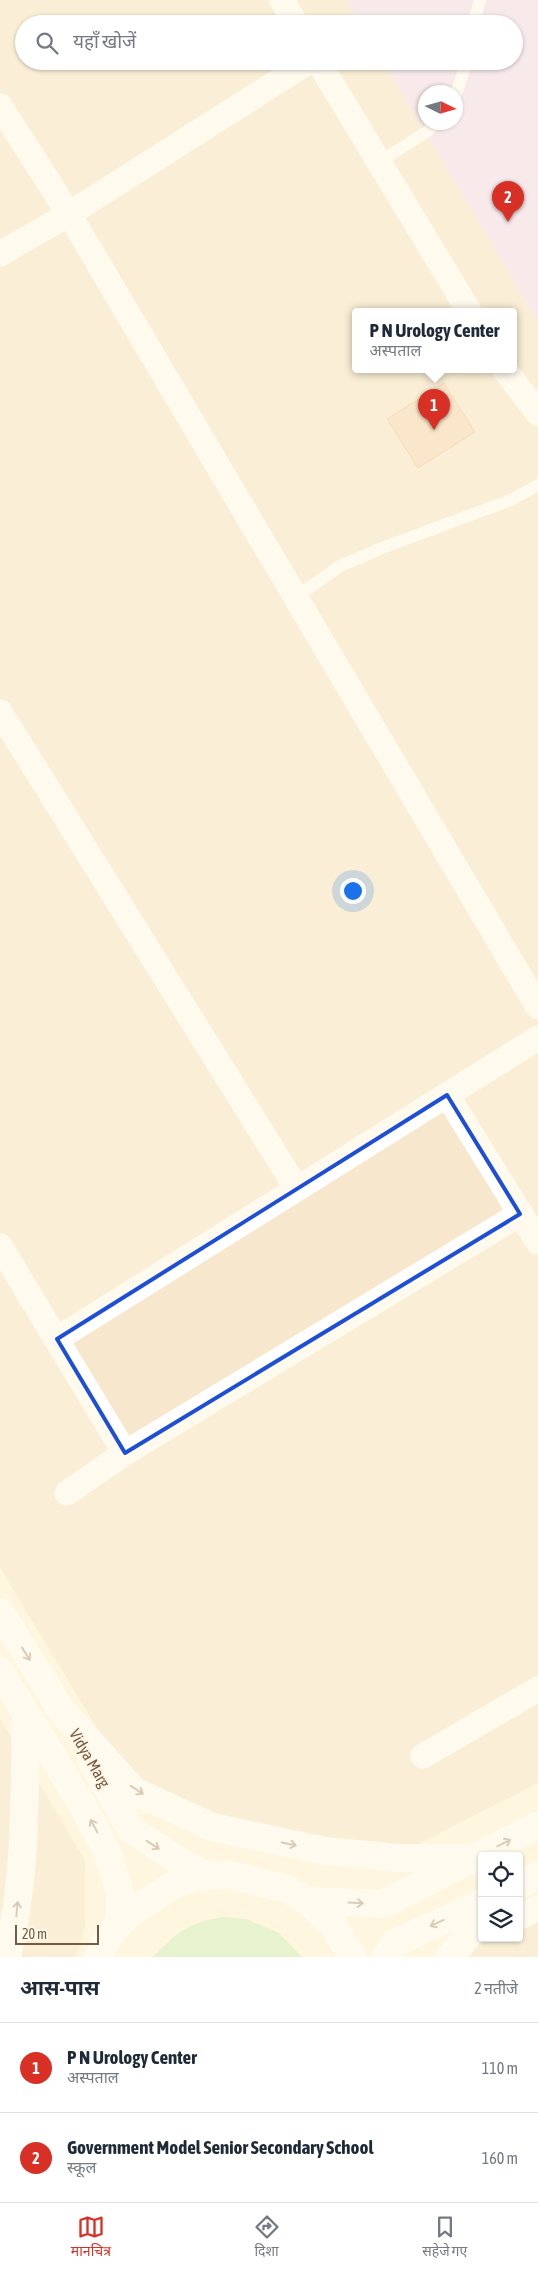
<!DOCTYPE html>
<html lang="hi">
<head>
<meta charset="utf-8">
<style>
  body { margin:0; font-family:"Asap Condensed","Noto Sans Devanagari",sans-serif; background:#f6f6f7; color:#1f2937 }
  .controls { position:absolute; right:15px; bottom:15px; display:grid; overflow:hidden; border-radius:5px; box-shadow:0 1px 4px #0004 }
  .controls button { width:45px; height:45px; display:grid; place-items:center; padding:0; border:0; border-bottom:1px solid #e0e1e3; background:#fff; color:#1f2937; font:25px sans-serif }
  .compass { position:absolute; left:418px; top:85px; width:45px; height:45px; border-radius:50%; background:#fff; box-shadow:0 1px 4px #0004; rotate:95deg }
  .scale { position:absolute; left:15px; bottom:12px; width:84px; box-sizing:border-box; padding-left:5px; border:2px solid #775a44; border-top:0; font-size:14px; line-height:18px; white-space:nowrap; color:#775a44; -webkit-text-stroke:4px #fff8e7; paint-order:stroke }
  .you { position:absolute; left:352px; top:890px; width:18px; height:18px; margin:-12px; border:4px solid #fff; border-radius:50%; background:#1a73e8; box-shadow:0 0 0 8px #1a73e833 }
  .badge { display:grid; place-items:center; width:32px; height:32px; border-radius:50%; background:#d93025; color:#fff; font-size:16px; font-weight:700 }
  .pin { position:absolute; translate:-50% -41px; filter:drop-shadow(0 1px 2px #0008) }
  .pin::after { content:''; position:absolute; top:26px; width:18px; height:15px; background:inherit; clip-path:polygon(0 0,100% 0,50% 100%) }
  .popup { position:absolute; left:352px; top:308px; width:165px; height:65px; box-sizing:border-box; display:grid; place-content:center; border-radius:5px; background:#fff; filter:drop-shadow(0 1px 4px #0005); font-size:16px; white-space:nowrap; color:#747a83 }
  .popup b { font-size:19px; color:#1f2937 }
  .popup::after { content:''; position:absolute; left:50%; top:100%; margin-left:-10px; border:10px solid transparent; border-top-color:#fff }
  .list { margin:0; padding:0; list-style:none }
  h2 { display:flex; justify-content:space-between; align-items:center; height:65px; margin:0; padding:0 20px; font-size:21px }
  h2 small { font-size:16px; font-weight:400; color:#747a83 }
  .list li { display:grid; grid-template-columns:32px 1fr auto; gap:15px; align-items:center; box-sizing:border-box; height:90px; padding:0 20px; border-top:1px solid #e0e1e3 }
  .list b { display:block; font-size:19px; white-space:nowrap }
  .list p { margin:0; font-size:16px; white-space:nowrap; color:#747a83 }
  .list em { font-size:16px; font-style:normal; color:#747a83 }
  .icon { flex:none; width:28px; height:28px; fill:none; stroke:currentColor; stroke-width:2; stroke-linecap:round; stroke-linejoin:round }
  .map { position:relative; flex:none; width:538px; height:1957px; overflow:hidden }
  .search { position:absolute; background:#fff; box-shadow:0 1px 4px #0004; left:15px; right:15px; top:15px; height:55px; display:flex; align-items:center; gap:12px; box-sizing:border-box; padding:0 18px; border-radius:28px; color:#747a83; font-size:19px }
  .sheet { height:245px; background:#fff }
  nav { display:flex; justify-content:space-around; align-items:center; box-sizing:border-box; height:70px; border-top:1px solid #e0e1e3; background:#fff; font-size:14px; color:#747a83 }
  nav a { display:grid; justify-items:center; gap:2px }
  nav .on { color:#d93025 }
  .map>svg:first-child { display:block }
  .residential { fill:#f7e7cd; fill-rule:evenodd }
  .education { fill:#f2dcfa; fill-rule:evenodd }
  .green { fill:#ccedbc }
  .building { fill:#f6d4b4; stroke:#eabb93 }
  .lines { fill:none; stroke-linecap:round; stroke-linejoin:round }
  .service { stroke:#fff; stroke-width:12 }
  .minor { stroke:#fff; stroke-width:25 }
  .secondary { stroke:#fff; stroke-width:28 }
  .oneway { stroke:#ad9c8f }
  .marked { fill:none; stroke:#1d4ed8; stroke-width:4; stroke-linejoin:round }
  .labels { text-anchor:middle; stroke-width:5; stroke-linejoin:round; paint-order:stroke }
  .street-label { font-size:16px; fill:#775a44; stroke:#fff8e7 }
</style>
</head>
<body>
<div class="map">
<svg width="538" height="1957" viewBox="0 0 538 1957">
  <rect width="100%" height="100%" fill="#fef5df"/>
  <!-- residential -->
  <path class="residential" d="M0,0H538V1783L380,1864L153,1805L115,1758L0,1568ZM24,24H514V61H24ZM426,92H456V122H426ZM355,311H513V369H355Z
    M0,1718L85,1860V1927L76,1957H0Z
    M538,1909V1957H454L482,1938H519V1918Z"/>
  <!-- education -->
  <path class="education" d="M346,0H538V321L383,61H514V24H360ZM426,92H456V122H426Z"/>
  <!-- green -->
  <path class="green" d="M223,1917L246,1919L279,1933L302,1957H153C177,1932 188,1923 223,1917Z"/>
  <!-- building -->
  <path class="building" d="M444,383L475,432L418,468L387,419Z"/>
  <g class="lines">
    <!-- service -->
    <path class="service" d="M473,24L480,0
      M456,94L467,61
      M379,162L428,131L435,122
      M296,597L340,566L382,548L511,500L538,485"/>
    <!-- minor -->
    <path class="minor" d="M282,0L296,24
      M318,61L469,311
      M0,106L69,214L538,1007
      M0,254L69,214L310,61
      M504,369L538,413
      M0,712L297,1189
      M447,1095L538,1242
      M0,1246L125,1453
      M57,1339L538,1038
      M67,1493L125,1453L520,1214
      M423,1756L538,1689
      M519,1918L538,1908"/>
    <!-- secondary -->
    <path class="secondary" d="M0,1612L67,1719
      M0,1671L83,1806L106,1849L120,1891V1922
      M56,1704L134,1791L212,1827L325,1851L399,1858H475
      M91,1760L131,1830L178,1860L207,1876
      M519,1885L538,1875
      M307,1901L383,1904L538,1825
      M7,1957C27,1878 24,1794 26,1713
      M98,1957L112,1932L125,1917L178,1882L207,1876L227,1874L287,1889L307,1901L332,1924L353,1957
      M386,1957L395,1943L482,1903
      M450,1957L482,1919"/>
  </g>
  <!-- one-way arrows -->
  <defs><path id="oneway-shaft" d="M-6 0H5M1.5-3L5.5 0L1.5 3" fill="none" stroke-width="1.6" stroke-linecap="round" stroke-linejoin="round" transform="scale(1.25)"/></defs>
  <g class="oneway">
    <use href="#oneway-shaft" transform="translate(26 1654) rotate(58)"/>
    <use href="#oneway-shaft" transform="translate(137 1790) rotate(34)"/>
    <use href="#oneway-shaft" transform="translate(94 1826) rotate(-118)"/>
    <use href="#oneway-shaft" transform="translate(504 1843) rotate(-27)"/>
    <use href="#oneway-shaft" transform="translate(289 1844) rotate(12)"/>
    <use href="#oneway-shaft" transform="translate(153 1845) rotate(33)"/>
    <use href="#oneway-shaft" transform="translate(356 1903) rotate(3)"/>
    <use href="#oneway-shaft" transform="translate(17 1909) rotate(-85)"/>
    <use href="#oneway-shaft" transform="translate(437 1923) rotate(155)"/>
  </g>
  <!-- marked area -->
  <path d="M0 0H538V1957H0ZM447,1095L520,1214L125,1453L57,1339Z" fill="#fef5df" fill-opacity=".55" fill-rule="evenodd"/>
  <path class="marked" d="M447,1095L520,1214L125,1453L57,1339Z"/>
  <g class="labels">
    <!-- street labels -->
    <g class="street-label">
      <text transform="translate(90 1758) rotate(60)" y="6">Vidya Marg</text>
    </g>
  </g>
</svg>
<div class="controls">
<button><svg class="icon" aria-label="locate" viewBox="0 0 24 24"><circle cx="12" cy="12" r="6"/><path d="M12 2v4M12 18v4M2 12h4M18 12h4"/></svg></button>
<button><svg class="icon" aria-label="layers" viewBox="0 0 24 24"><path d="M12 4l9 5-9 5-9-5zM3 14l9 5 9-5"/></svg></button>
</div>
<svg class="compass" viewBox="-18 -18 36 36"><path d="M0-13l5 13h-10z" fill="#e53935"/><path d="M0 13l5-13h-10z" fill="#747a83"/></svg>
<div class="scale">20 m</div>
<div class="you"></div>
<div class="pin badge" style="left:434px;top:430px">1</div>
<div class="popup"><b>P N Urology Center</b>अस्पताल</div>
<div class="pin badge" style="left:508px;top:222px">2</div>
<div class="search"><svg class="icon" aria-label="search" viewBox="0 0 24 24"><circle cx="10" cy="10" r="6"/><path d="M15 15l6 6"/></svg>यहाँ खोजें</div>
</div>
<section class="sheet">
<h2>आस-पास<small>2 नतीजे</small></h2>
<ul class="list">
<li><span class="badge">1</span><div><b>P N Urology Center</b><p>अस्पताल</p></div><em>110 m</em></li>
<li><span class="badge">2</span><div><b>Government Model Senior Secondary School</b><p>स्कूल</p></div><em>160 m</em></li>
</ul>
</section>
<nav>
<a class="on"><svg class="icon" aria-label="map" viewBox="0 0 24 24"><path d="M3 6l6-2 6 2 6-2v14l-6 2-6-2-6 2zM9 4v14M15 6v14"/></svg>मानचित्र</a>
<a><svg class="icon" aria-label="directions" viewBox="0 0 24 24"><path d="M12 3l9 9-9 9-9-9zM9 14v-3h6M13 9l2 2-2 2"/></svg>दिशा</a>
<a><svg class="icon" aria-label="saved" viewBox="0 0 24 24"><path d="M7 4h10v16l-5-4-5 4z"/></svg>सहेजे गए</a>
</nav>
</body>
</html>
